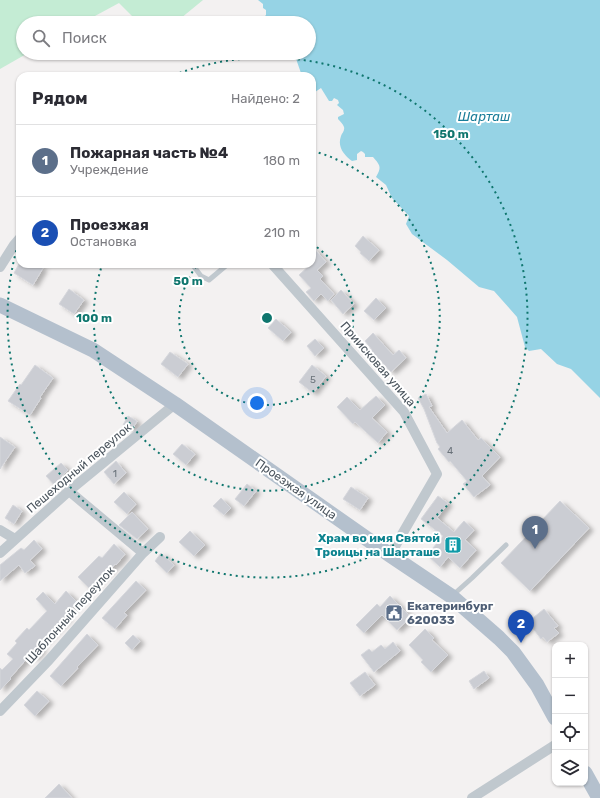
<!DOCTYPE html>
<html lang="ru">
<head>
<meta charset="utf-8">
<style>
  body { margin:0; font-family:Rubik,sans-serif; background:#f7f7f7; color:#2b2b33 }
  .controls { position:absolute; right:12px; bottom:12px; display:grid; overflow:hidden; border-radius:8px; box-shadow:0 1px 3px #0004 }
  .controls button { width:36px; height:36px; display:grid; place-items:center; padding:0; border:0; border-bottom:1px solid #e1e1e2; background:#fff; color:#2b2b33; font:20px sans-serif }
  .you { position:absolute; left:257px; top:403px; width:14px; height:14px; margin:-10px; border:3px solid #fff; border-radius:50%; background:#1a73e8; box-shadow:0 0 0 6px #1a73e833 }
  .badge { display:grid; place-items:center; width:26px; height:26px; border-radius:50%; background:#7c3aed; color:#fff; font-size:13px; font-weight:700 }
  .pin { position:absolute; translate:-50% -33px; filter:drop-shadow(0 1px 2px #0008) }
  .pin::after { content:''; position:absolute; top:21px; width:14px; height:12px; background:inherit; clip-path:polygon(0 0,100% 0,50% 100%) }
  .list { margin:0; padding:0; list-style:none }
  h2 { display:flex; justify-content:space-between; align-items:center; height:52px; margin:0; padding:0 16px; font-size:17px }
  h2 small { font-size:13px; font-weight:400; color:#7c7c81 }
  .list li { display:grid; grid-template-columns:26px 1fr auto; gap:12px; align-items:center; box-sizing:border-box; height:72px; padding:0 16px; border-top:1px solid #e1e1e2 }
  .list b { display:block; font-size:15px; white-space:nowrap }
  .list p { margin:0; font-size:13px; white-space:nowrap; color:#7c7c81 }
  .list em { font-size:13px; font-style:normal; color:#7c7c81 }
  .icon { flex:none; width:22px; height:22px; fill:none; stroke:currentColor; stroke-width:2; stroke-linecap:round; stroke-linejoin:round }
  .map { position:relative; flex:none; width:600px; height:798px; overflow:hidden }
  .search { position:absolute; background:#fff; box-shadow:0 1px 3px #0004; left:16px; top:16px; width:300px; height:44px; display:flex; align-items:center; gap:10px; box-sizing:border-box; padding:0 14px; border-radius:22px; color:#7c7c81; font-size:15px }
  .panel { position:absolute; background:#fff; box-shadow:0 1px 3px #0004; left:16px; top:72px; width:300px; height:196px; border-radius:12px }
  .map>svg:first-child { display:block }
  .green { fill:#c4ecd4 }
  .water { fill:#96d3e5 }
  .building { fill:#cbcdd3; stroke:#d6d7dc; filter:url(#shadow) }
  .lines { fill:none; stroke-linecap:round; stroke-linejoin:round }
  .service { stroke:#c0c8ce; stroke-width:5 }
  .minor { stroke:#c0c8ce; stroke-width:10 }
  .primary { stroke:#b4c0cd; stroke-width:15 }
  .ring { fill:none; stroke:#0f766e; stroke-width:2; stroke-dasharray:2 4 }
  .labels { text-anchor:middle; stroke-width:4; stroke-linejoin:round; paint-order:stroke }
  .number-label { font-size:10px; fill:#6a727a }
  .street-label { font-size:12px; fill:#4a545d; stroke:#fff }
  .culture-label { font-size:12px; font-weight:bold; fill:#0d838f; stroke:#fff; text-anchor:end }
  .service-label { font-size:12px; font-weight:bold; fill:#4e5e75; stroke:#fff; text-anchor:start }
  .water-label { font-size:13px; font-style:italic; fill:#1a7d99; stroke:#fff }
  .centre { fill:#0f766e; stroke:#fff; stroke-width:2 }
  .ring-label { font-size:12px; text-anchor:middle; font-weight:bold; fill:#0f766e; stroke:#fff; stroke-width:4; stroke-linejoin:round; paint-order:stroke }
</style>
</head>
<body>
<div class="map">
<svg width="600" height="798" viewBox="0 0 600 798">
  <defs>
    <filter id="shadow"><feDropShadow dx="4.5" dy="2.5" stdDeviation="2" flood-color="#0004"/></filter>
  </defs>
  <rect width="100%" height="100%" fill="#f3f1f1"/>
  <!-- green -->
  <path class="green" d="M0,0H203L175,23H139L119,3L82,23H23V53H28L0,69Z"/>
  <!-- water -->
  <path class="water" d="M258,0H600V398L571,369L557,364L541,349L529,351L525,347L517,317L494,291L479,287L447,260L412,234L406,224L409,216L392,198L386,185L376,177C382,167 380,165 373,157H365V154L363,152L361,151L357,154V160L352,161C344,155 337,147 341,136C342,133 345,131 344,127C343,124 340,121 338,119V117L344,114L343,110L337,105L339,103L338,100L334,98L332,101H329L321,88L312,94V76H302L294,53H309V23H283V21L282,18L273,16L268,22H264L262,19L266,15V10L263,8V4Z"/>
  <!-- building -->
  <path class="building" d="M363,236L379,250L369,261L360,253L361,252L355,246Z
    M312,246L326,262L317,270L323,276L320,279L334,294L328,301L321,294L314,301L306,292L311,288L299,275L311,264H312Z
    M19,264H35L43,268L33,285L14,273Z
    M69,289L84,300L74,314L59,304Z
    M341,290L354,304L343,314L331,300Z
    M376,298L386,308L374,320L364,311Z
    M276,319L291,332L283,341L268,328Z
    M373,333L393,355L399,350L406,358L391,372L371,351L372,350L365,341Z
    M315,339L324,348L315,356L307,346Z
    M170,352L188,364L178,377L161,364Z
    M35,365L53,378L40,397L41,398L30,415L8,401L20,384L21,385Z
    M312,365L326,376L313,393L299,382Z
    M426,394L432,406L429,407L447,433L462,420L478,440L481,438L500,457L482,476L490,485L474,497L463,484L467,481L450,461L449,462L438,449L440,447L437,443L424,409L418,398Z
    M376,396L385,405L372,418L387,432L378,443L355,422L353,424L337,407L347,397L360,410Z
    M128,416L137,421L132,430L123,425Z
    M0,437L15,447L0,469Z
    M182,444L195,454L186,465L173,454Z
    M116,461L126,473L114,484L104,472Z
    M61,463L68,470L62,476L65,479L56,487L46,476Z
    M247,484L256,491L244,506L235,499Z
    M351,487L368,498L360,510L343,499Z
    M124,492L136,504L127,514L114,502Z
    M438,496L448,503L437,518L454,532L464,521L474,530L465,540L476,550L460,568L448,557L440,567L427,555L443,536L421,519Z
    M221,498L231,508L224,515L213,506Z
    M560,501L589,528L530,591L501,563Z
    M13,505L22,511L14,524L5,518Z
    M132,512L148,529L137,539L119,525Z
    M190,531L205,545L194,556L179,542Z
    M34,540L42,549L30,560L35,566L25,573L19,565L0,581V565L21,548L24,550Z
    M114,544L125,554L116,565L115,564L108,572L107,571L90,589L78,577L99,556L102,558Z
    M161,553L174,565L167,573L155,561Z
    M136,581L146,590L124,613L127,615L115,629L102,618Z
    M66,591L77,602L65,615L68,617L39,646L42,649L34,658L30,655L10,678L11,679L0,690V668L2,670L13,659L7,654L17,643L15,641L27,628L29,630L47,611L36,599L43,592L55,604Z
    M390,596L411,617L397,630L382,615L364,633L356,625L377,604L380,607Z
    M544,609L558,626L554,628L559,633L547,642L543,637L541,639L528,622Z
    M425,629L434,638L432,640L448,655L431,672L421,662L423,660L409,645Z
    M87,634L98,645L77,667L78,668L61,686L50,676Z
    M133,635L140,641L132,650L125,643Z
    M393,642L400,651L374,672L361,655L369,649L372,652L381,645L385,649Z
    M484,671L489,678L474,689L469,681Z
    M365,672L375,685L360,696L350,683Z
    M37,691L49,701L35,716L24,705Z
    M59,784L72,798H45Z"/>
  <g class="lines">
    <!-- service -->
    <path class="service" d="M192,264L201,276L209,280L228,264
      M453,595L472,578L506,545"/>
    <!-- minor -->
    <path class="minor" d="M272,264L404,412L437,474L390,555
      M0,267L14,245L20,238
      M69,491L143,553
      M0,530L15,539
      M0,553L69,491L175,404
      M0,711L49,660L143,553L160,537
      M472,798L555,745"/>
    <!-- primary -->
    <path class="primary" d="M0,305L93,350L175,404L390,555L451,596L499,638L513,652L537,685L555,718
      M585,773L599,798"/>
  </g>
  <!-- distance rings -->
  <g class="ring">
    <path d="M312 244A87 87 0 1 1 198 264"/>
    <path d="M313 151A173 173 0 1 1 102 265"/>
    <path d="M174 75A260 260 0 1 1 20 238"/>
  </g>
  <!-- icons -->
  <defs>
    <g id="building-square" transform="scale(0.9)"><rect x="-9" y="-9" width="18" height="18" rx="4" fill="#0f9aa8" stroke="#fff"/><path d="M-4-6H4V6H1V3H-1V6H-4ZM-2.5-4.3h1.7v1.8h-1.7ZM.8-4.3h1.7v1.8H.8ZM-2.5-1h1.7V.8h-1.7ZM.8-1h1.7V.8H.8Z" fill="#fff"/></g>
    <g id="civic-square" transform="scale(0.9)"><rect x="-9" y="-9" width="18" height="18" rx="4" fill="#5c6f8a" stroke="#fff"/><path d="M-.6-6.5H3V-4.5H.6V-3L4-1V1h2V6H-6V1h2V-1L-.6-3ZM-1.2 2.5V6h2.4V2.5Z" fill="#fff"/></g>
  </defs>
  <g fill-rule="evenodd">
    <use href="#building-square" x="453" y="545"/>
    <use href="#civic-square" x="394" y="613"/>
  </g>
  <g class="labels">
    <!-- number labels -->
    <g class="number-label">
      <text x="313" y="383">5</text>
      <text x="450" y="454">4</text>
      <text x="115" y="477">1</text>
    </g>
    <!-- street labels -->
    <g class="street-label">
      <text transform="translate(378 364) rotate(49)" y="4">Приисковая улица</text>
      <text transform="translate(79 468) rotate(-40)" y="4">Пешеходный переулок</text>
      <text transform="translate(296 489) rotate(35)" y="4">Проезжая улица</text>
      <text transform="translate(70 615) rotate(-48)" y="4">Шаблонный переулок</text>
    </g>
    <!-- culture labels -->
    <g class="culture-label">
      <text x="440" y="542">Храм во имя Святой<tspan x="440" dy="14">Троицы на Шарташе</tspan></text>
    </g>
    <!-- service labels -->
    <g class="service-label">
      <text x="407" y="610">Екатеринбург<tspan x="407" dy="14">620033</tspan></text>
    </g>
    <!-- water labels -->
    <g class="water-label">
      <text x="484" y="121">Шарташ</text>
    </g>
  </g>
  <circle cx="267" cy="318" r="6" class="centre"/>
  <g class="ring-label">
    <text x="451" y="138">150 m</text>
    <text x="188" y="285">50 m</text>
    <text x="94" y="322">100 m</text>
  </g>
</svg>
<div class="controls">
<button>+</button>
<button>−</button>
<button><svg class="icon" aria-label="locate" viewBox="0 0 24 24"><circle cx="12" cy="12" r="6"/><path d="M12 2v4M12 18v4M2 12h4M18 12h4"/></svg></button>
<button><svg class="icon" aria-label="layers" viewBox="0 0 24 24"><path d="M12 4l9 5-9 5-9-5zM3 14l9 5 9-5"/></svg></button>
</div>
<div class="you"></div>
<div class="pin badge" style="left:535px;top:549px;background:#5c6f8a">1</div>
<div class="pin badge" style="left:521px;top:643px;background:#1a4fb4">2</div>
<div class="search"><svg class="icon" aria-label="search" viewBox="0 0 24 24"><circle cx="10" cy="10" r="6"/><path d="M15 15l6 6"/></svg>Поиск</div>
<section class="panel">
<h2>Рядом<small>Найдено: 2</small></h2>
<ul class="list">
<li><span class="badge" style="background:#5c6f8a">1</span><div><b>Пожарная часть №4</b><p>Учреждение</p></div><em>180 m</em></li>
<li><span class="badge" style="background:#1a4fb4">2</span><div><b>Проезжая</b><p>Остановка</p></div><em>210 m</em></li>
</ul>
</section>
</div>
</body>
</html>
